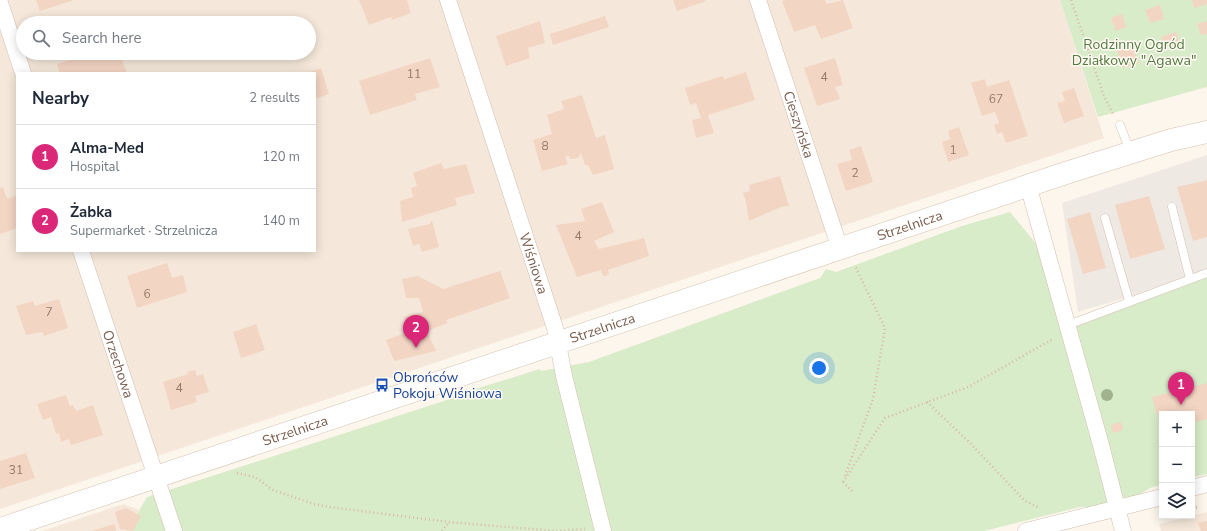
<!DOCTYPE html>
<html lang="en">
<head>
<meta charset="utf-8">
<style>
  body { margin:0; font-family:"Nunito Sans",sans-serif; background:#f6f6f7; color:#1f2937 }
  .controls { position:absolute; right:12px; bottom:12px; display:grid; overflow:hidden; border-radius:0px; box-shadow:0 2px 10px #0003 }
  .controls button { width:36px; height:36px; display:grid; place-items:center; padding:0; border:0; border-bottom:1px solid #e0e1e3; background:#fff; color:#1f2937; font:20px sans-serif }
  .you { position:absolute; left:819px; top:368px; width:14px; height:14px; margin:-10px; border:3px solid #fff; border-radius:50%; background:#1a73e8; box-shadow:0 0 0 6px #1a73e833 }
  .badge { display:grid; place-items:center; width:26px; height:26px; border-radius:50%; background:#db2777; color:#fff; font-size:13px; font-weight:700 }
  .pin { position:absolute; translate:-50% -33px; filter:drop-shadow(0 1px 2px #0008) }
  .pin::after { content:''; position:absolute; top:21px; width:14px; height:12px; background:inherit; clip-path:polygon(0 0,100% 0,50% 100%) }
  .list { margin:0; padding:0; list-style:none }
  h2 { display:flex; justify-content:space-between; align-items:center; height:52px; margin:0; padding:0 16px; font-size:17px }
  h2 small { font-size:13px; font-weight:400; color:#747a83 }
  .list li { display:grid; grid-template-columns:26px 1fr auto; gap:12px; align-items:center; box-sizing:border-box; height:64px; padding:0 16px; border-top:1px solid #e0e1e3 }
  .list b { display:block; font-size:15px; white-space:nowrap }
  .list p { margin:0; font-size:13px; white-space:nowrap; color:#747a83 }
  .list em { font-size:13px; font-style:normal; color:#747a83 }
  .icon { flex:none; width:22px; height:22px; fill:none; stroke:currentColor; stroke-width:2; stroke-linecap:round; stroke-linejoin:round }
  .map { position:relative; flex:none; width:1207px; height:531px; overflow:hidden }
  .search { position:absolute; background:#fff; box-shadow:0 2px 10px #0003; left:16px; top:16px; width:300px; height:44px; display:flex; align-items:center; gap:10px; box-sizing:border-box; padding:0 14px; border-radius:22px; color:#747a83; font-size:15px }
  .panel { position:absolute; background:#fff; box-shadow:0 2px 10px #0003; left:16px; top:72px; width:300px; height:180px; border-radius:0px }
  .map>svg:first-child { display:block }
  .residential { fill:#f5e8da; fill-rule:evenodd }
  .industrial { fill:#efe9e4 }
  .green { fill:#d8ecc9 }
  .building { fill:#f3d5c3 }
  .lines { fill:none; stroke-linecap:round; stroke-linejoin:round }
  .lane-casing { stroke:#d1beb0; stroke-width:9 }
  .street-casing { stroke:#d1beb0; stroke-width:17 }
  .secondary-casing { stroke:#d6c0b0; stroke-width:23 }
  .path { stroke:#d9b8a5; stroke-width:2.5; stroke-dasharray:1 3; stroke-linecap:butt }
  .lane { stroke:#fff; stroke-width:8 }
  .street { stroke:#fff; stroke-width:16 }
  .secondary { stroke:#fff; stroke-width:22 }
  .tree { fill:#a0b28e }
  .labels { text-anchor:middle; stroke-width:3; stroke-linejoin:round; paint-order:stroke }
  .number-label { font-size:12px; fill:#987a6a }
  .park-label { font-size:14px; fill:#537a41; stroke:#fffaf3 }
  .street-label { font-size:14px; fill:#7a5c4d; stroke:#fffaf3 }
  .transit-label { font-size:14px; fill:#164399; stroke:#fffaf3; text-anchor:start }
</style>
</head>
<body>
<div class="map">
<svg width="1207" height="531" viewBox="0 0 1207 531">
  <rect width="100%" height="100%" fill="#fdf6ec"/>
  <!-- residential -->
  <path class="residential" d="M0,0H1060L1104,138L0,509ZM23,23H309V53H23ZM17,73H315V251H17Z
    M123,504L139,510L127,531H42Z
    M1207,512V531H1161L1159,524Z"/>
  <!-- industrial -->
  <path class="industrial" d="M1207,155V269L1131,296L1078,312L1062,203Z"/>
  <!-- green -->
  <path class="green" d="M1060,0H1207V87L1098,117Z
    M1010,212L1038,246L1068,325L1207,274V474L1192,477V414H1162V485L1152,487L1117,508L1080,507L984,531H127L147,497L416,410L453,398V396L540,369L541,371L589,362L820,278L826,269L836,272L962,226Z"/>
  <!-- building -->
  <path class="building" d="M36,0H74L40,11Z
    M359,0H407L411,13L392,20L391,17L369,25Z
    M673,0H705L706,1L677,11Z
    M786,0H825L827,4L843,0L853,28L821,39L815,25L794,32L782,1Z
    M1192,0H1207V4L1194,8Z
    M1160,5L1164,19L1150,23L1145,10Z
    M1122,14L1126,27L1116,31L1111,18Z
    M605,16L609,27L553,45L550,34Z
    M540,21L545,43L528,48L530,58L506,66L496,36Z
    M1207,21V34L1201,35L1197,24Z
    M1176,32L1180,44L1165,48L1161,37Z
    M1132,43L1139,63L1123,68L1116,48Z
    M91,53H99L100,55L138,53L139,55L122,60L127,73H60L57,64Z
    M430,58L440,87L415,94L417,100L370,115L359,81Z
    M835,58L843,85L835,87L840,99L817,106L804,68Z
    M321,68L329,94L315,99V73H307Z
    M746,72L755,100L708,115L714,133L696,138L692,120L701,118L696,103L690,105L685,88L722,76L725,79Z
    M985,79L987,87L1009,80L1028,136L1006,143L1002,132L997,134L994,125L999,123L995,112L982,116L971,83Z
    M1074,88L1084,116L1064,123L1057,103L1065,101L1062,92Z
    M582,95L596,138L605,135L614,169L593,175L588,165H585L581,153L578,158L572,159H570L569,156H565L568,164L542,171L533,140L552,134L547,115L564,109L561,101Z
    M959,127L969,155L948,162L942,142L950,139L948,131Z
    M861,146L873,182L846,191L837,164L852,160L849,150Z
    M441,163L444,169L466,164L475,193L455,198L457,205L402,222L400,201L413,197L411,188L417,186L413,173Z
    M780,176L789,206L781,207L749,221L746,202L743,193L750,191L749,185Z
    M1207,180V237L1193,241L1177,187Z
    M3,187L7,199L17,195V228L0,234V188Z
    M1149,196L1165,249L1130,259L1115,205Z
    M602,202L614,232L594,241L599,249L644,238L649,256L608,270L609,274L606,276H603L601,270L577,277L556,225L585,221L581,209Z
    M1090,212L1106,268L1083,274L1067,219Z
    M432,221L439,247L422,252L419,244L413,246L408,229L430,224V222Z
    M167,263L172,278L183,275L187,292L137,308L127,276Z
    M500,271L510,298L446,320L448,323L427,331L436,351L394,361L386,340L408,332L404,317L423,312L419,298H406L402,279L418,276L443,289Z
    M59,299L68,328L44,336L42,332L26,335L16,306L33,301L35,306Z
    M256,324L265,350L241,358L233,332Z
    M195,370L197,376L203,374L209,392L195,396L197,402L171,410L163,382L188,374L187,372Z
    M1207,383V419L1192,423V414H1168L1167,412L1157,415L1152,397Z
    M66,395L70,406L73,405L76,411L93,405L103,435L71,445L69,439L61,442L59,433L56,434L51,417L43,420L37,404Z
    M1121,422L1123,430L1113,433L1111,425Z
    M26,453L35,478L0,489V461Z
    M126,508L141,516L133,531L120,529L115,512Z
    M1207,521V531H1201L1198,523Z
    M115,524L116,531H91Z"/>
  <g class="lines">
    <!-- lane casing -->
    <g class="lane-casing">
      <path id="lane" d="M1120,125L1130,151
        M1172,207L1190,279
        M1105,218L1129,301
        M1068,325L1207,273"/>
    </g>
    <!-- street casing -->
    <g class="street-casing">
      <g id="street">
        <path id="s1" d="M448,0L555,328L564,376L603,531"/>
        <path id="s2" d="M758,0L840,249"/>
        <path d="M0,3L23,73"/>
        <path d="M1028,185L1101,445L1123,531"/>
        <path id="s3" d="M81,251L174,531"/>
        <path d="M1192,488L1207,484"/>
        <path d="M1026,531L1162,497"/>
      </g>
    </g>
    <!-- secondary casing -->
    <g class="secondary-casing">
      <g id="secondary">
        <path id="s4" d="M0,529L1069,172L1171,140L1207,132"/>
      </g>
    </g>
    <!-- path -->
    <path class="path" d="M1071,0L1104,96L1113,114
      M927,402L970,443L1025,501L1040,508
      M237,473L255,477L273,490L313,504L329,507L449,522L555,531L585,529
      M845,476L873,399L885,328L855,266
      M843,482L885,418L968,387L1053,339
      M843,482L854,493
      M1192,508L1199,507
      M442,531L449,522"/>
    <!-- lane -->
    <use href="#lane" class="lane"/>
    <!-- street -->
    <use href="#street" class="street"/>
    <!-- secondary -->
    <use href="#secondary" class="secondary"/>
  </g>
  <!-- trees -->
  <circle class="tree" cx="1107" cy="395" r="6"/>
  <!-- icons -->
  <defs>
    <g id="bus-bare" transform="scale(1.08)"><path d="M-5-6H5V4H4V6H2V4H-2V6H-4V4H-5ZM-3.5-4V0h7V-4ZM-3.5 1.2v1.5H-2V1.2ZM2 1.2v1.5H3.5V1.2Z" fill="#1a4fb4" stroke="#fffaf3" stroke-width="2.5" paint-order="stroke"/></g>
  </defs>
  <g fill-rule="evenodd">
    <use href="#bus-bare" x="382" y="385"/>
  </g>
  <g class="labels">
    <!-- number labels -->
    <g class="number-label">
      <text x="414" y="78">11</text>
      <text x="824" y="81">4</text>
      <text x="996" y="103">67</text>
      <text x="545" y="150">8</text>
      <text x="953" y="154">1</text>
      <text x="855" y="177">2</text>
      <text x="578" y="240">4</text>
      <text x="147" y="298">6</text>
      <text x="49" y="316">7</text>
      <text x="179" y="392">4</text>
      <text x="16" y="474">31</text>
    </g>
    <!-- park labels -->
    <g class="park-label">
      <text x="1134" y="49">Rodzinny Ogród<tspan x="1134" dy="16">Działkowy "Agawa"</tspan></text>
    </g>
    <!-- street labels -->
    <g class="street-label">
      <text dy="5" stroke="none"><textPath href="#s2" startOffset="131">Cieszyńska</textPath></text>
      <text dy="5" stroke="none"><textPath href="#s4" startOffset="959">Strzelnicza</textPath></text>
      <text dy="5" stroke="none"><textPath href="#s1" startOffset="277">Wiśniowa</textPath></text>
      <text dy="5" stroke="none"><textPath href="#s4" startOffset="635">Strzelnicza</textPath></text>
      <text dy="5" stroke="none"><textPath href="#s3" startOffset="119">Orzechowa</textPath></text>
      <text dy="5" stroke="none"><textPath href="#s4" startOffset="311">Strzelnicza</textPath></text>
    </g>
    <!-- transit labels -->
    <g class="transit-label">
      <text x="393" y="382">Obrońców<tspan x="393" dy="16">Pokoju Wiśniowa</tspan></text>
    </g>
  </g>
</svg>
<div class="controls">
<button>+</button>
<button>−</button>
<button><svg class="icon" aria-label="layers" viewBox="0 0 24 24"><path d="M12 4l9 5-9 5-9-5zM3 14l9 5 9-5"/></svg></button>
</div>
<div class="you"></div>
<div class="pin badge" style="left:1181px;top:405px">1</div>
<div class="pin badge" style="left:416px;top:348px">2</div>
<div class="search"><svg class="icon" aria-label="search" viewBox="0 0 24 24"><circle cx="10" cy="10" r="6"/><path d="M15 15l6 6"/></svg>Search here</div>
<section class="panel">
<h2>Nearby<small>2 results</small></h2>
<ul class="list">
<li><span class="badge">1</span><div><b>Alma-Med</b><p>Hospital</p></div><em>120 m</em></li>
<li><span class="badge">2</span><div><b>Żabka</b><p>Supermarket · Strzelnicza</p></div><em>140 m</em></li>
</ul>
</section>
</div>
</body>
</html>
